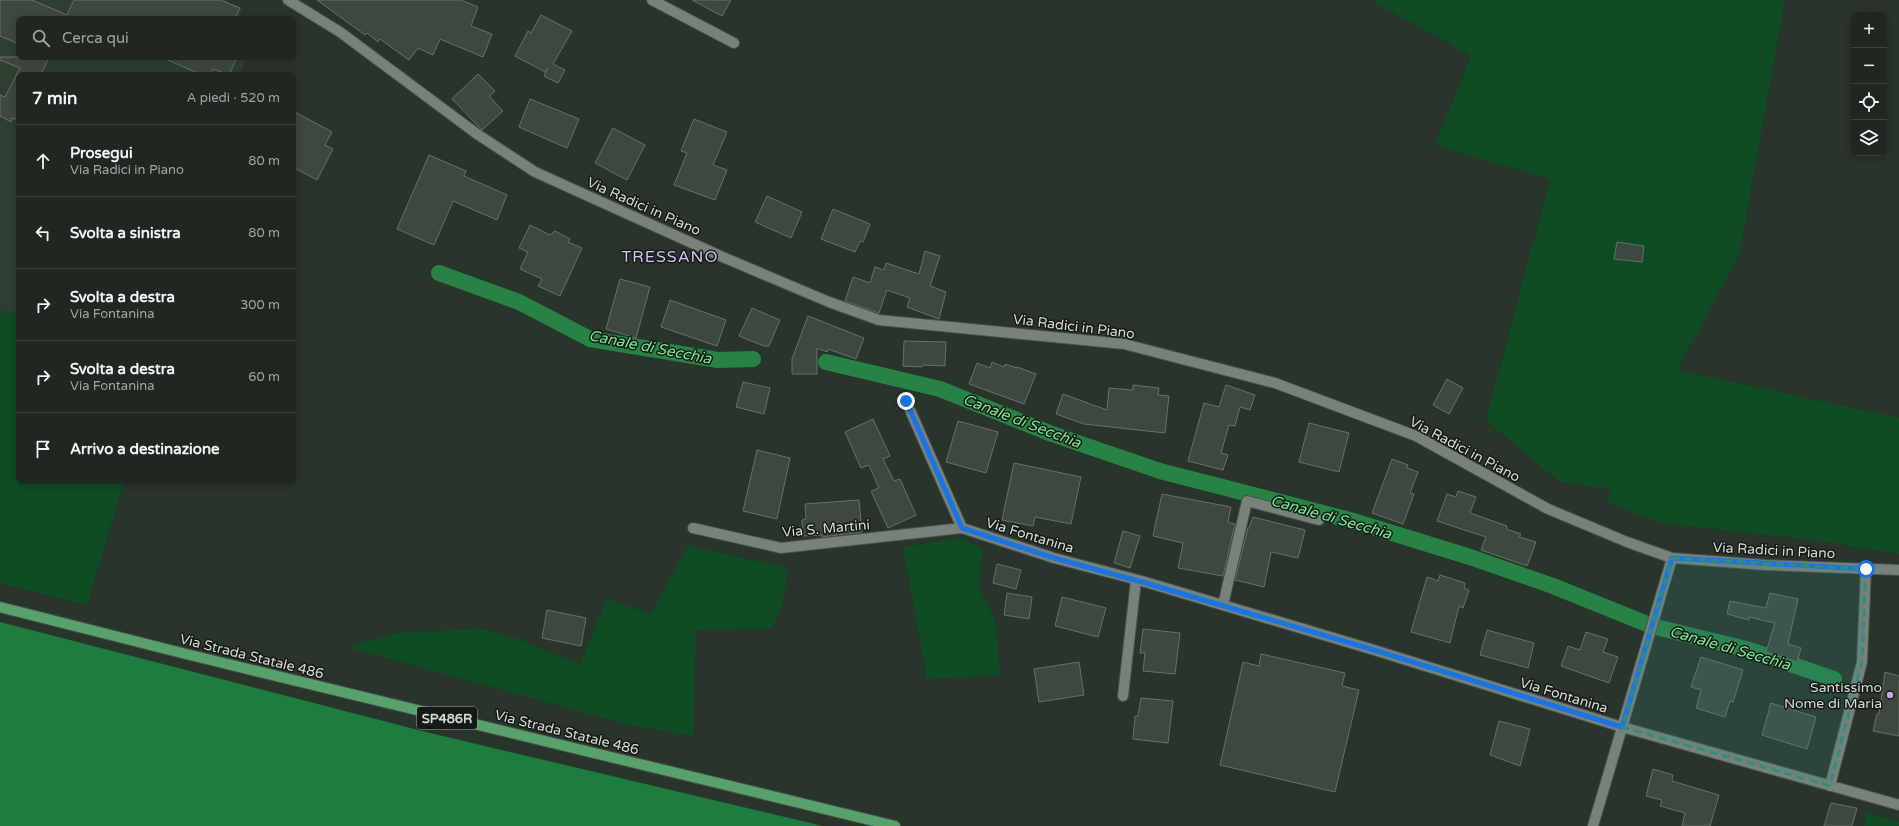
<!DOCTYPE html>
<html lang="it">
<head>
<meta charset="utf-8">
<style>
  body { margin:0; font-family:"Varela Round",sans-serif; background:#272f29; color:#f1f3f6 }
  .controls { position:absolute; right:12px; top:12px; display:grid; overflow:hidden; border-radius:8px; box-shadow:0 2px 10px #0003 }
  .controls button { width:36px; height:36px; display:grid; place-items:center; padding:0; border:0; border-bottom:1px solid #3c443e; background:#1f2720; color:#f1f3f6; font:20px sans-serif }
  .stop { position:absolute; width:12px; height:12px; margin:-9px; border:3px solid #1a73e8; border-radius:50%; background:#fff }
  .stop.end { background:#1a73e8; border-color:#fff; box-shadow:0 1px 4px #0008 }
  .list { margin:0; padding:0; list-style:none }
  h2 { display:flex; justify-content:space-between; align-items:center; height:52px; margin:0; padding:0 16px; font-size:17px }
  h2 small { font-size:13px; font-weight:400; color:#a1a5a5 }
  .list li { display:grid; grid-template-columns:26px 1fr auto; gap:12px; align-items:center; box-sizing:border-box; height:72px; padding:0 16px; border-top:1px solid #3c443e }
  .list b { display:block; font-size:15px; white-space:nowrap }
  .list p { margin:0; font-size:13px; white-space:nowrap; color:#a1a5a5 }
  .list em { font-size:13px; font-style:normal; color:#a1a5a5 }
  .icon { flex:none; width:22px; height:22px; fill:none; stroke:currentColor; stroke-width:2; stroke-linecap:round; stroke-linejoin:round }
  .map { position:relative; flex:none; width:1899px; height:826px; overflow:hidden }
  .search { position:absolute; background:#1f2720; box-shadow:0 2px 10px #0003; left:16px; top:16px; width:280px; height:44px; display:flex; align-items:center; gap:10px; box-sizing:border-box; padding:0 14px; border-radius:8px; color:#a1a5a5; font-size:15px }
  .panel { position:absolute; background:#1f2720; box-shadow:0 2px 10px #0003; left:16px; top:72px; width:280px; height:412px; border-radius:8px }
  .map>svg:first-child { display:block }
  .built { fill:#2e3f32 }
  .green { fill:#0e4c24 }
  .forest { fill:#1d7c3f }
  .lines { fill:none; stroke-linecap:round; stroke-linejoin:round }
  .canal { stroke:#278345; stroke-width:16 }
  .building { fill:#3d493f; stroke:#657267 }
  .minor-casing { stroke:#48514a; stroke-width:12 }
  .major-casing { stroke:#48514a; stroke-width:12 }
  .minor { stroke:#768378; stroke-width:10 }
  .major { stroke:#57a16d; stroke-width:10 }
  .route { stroke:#1a73e8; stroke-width:5 }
  .marked { fill:#378a83; fill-opacity:0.2; stroke:#378a83; stroke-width:3; stroke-dasharray:8 5; stroke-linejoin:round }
  .poi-dot { fill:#c2a7f2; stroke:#151a16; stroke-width:1.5 }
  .labels { text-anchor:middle; stroke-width:3; stroke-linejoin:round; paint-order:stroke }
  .shield { fill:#151a16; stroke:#9ba29c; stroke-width:1 }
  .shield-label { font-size:13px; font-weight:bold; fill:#d5dcd6 }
  .street-label { font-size:14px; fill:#d5dcd6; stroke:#151a16 }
  .poi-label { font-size:14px; fill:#d5dcd6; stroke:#151a16; text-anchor:end }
  .water-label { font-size:15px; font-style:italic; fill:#77e995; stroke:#151a16 }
  .quarter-label { font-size:16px; letter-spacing:1px; fill:#d5c2fa; stroke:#151a16 }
</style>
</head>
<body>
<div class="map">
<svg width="1899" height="826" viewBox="0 0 1899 826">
  <rect width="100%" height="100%" fill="#29342b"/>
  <!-- built -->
  <path class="built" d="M0,0H225L242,8L239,19H19V57H247L239,75H19V316L0,311Z"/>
  <!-- green -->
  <path class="green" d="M1375,0H1785L1739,255L1677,370L1899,418V554L1814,540L1660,523L1607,502L1612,490L1559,481L1486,420L1550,179L1435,145L1471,56L1376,3Z
    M0,311L19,316V481H124L87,605L0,583Z
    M961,538L982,549L979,588L995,621L1000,675L927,679L903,547Z
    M688,546L788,568L783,603L772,628L696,630L693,736L629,725L347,647L397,633L482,629L521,640L580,665L607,599L651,614Z
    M1867,813L1899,822V826H1864Z"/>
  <!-- forest -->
  <path class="forest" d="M0,622L426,732L823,826H0Z"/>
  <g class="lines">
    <!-- canal -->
    <path class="canal" d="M439,273L519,302L590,339L718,360L753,359
      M826,362L940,389L1052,434L1160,471L1350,520L1470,557L1553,586L1652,626L1750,650L1834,679"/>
  </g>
  <!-- building -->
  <path class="building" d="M0,0H32L67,15L74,0H220L240,8L235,19H19V44L0,36Z
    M317,0H461L478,7L471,26L492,34L483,57L440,39L433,55L418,48L409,60L380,39L378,42L367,33L365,35Z
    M692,0H731L722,16Z
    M541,15L572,31L553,64L565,70L558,83L544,76L548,68L545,72L515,56L528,31L531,33Z
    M0,57H49L42,72H41L39,75H19V120L12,118L11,122L0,116V95L5,97L20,68L0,60Z
    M161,57H237L229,75L213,69L210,75H202Z
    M478,74L495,91L489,96L503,111L482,130L452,99Z
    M530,99L579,119L567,148L519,127Z
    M293,111L332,132L325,145L333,149L317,180L293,167Z
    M694,119L727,132L713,165L727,170L715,200L674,185L687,153L681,151Z
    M613,128L645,145L627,180L595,163Z
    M429,155L466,171L464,176L507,195L497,220L453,201L434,245L397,229Z
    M767,196L802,212L791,238L755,222Z
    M833,209L870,224L863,242L860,241L855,252L821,239Z
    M530,225L550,235L555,231L570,239L568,242L582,248L560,296L538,286L542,279L520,269L528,252L519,248Z
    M1617,242L1644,246L1642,262L1614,259Z
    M925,251L940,256L930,286L946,292L939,319L907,307L910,298L887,290L879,313L845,301L853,277L870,283L875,267L884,270L886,263L919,274Z
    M620,279L650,287L636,338L606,329Z
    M670,300L726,320L717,346L661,327Z
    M752,308L780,320L769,346H764L739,336Z
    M808,316L864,338L856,359L828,349L827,352L817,348V374H792V359Z
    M904,341L946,342L945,366L923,365L922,367L903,366Z
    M992,362L1004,367L1005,364L1017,368V367L1036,374L1024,404L969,384L977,363L990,368Z
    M1447,379L1463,388L1449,414L1433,405Z
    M743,382L770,388L764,414L736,407Z
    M1133,385L1159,388L1158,395L1169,396L1165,433L1084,424L1056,414L1063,394L1107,410L1109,388L1133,390Z
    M1226,385L1255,395L1250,410L1240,407L1235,426L1229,425L1221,453L1228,455L1223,470L1188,461L1204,403L1219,407Z
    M873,419L890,456L883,459L894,481L900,479L916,515L888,528L871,491L879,488L869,465L861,468L845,432Z
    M958,421L998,432L986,473L946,462Z
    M1309,423L1349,433L1339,472L1299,462Z
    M757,450L790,458L777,519L743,511Z
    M1392,459L1408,465L1407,468L1418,472L1410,493L1414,494L1403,524L1372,513Z
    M1014,463L1081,477L1071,524L1035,517L1033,526L1002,520Z
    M1458,491L1476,497L1470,513L1507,526L1506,529L1521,534L1519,537L1536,542L1527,566L1481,550L1486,537L1437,521L1447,494L1456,497Z
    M1162,494L1231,507L1228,522L1235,524L1223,576L1178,568L1183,543L1153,536Z
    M859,500L862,532L822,537V535L803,536L802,520L806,519L805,504Z
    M1253,517L1305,530L1298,558L1271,552L1264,587L1235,580L1248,528H1249Z
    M1123,531L1140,536L1130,568L1114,563Z
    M997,564L1021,570L1016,589L993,583Z
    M1440,575L1465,583L1464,588L1469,590L1463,608L1459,606L1450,643L1411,632L1427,577L1438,581Z
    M1007,593L1032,597L1029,619L1004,615Z
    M1770,593L1798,599L1788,644L1801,648L1797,662L1766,652L1775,623L1749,617V620L1727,614L1730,601L1766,608Z
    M1062,597L1106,608L1098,637L1055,626Z
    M547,610L586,618L581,646L542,638Z
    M1143,629L1180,633L1175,674L1143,671L1145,653H1140Z
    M1487,630L1534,643L1528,668L1480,655Z
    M1586,632L1608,639L1603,652L1618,657L1609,683L1561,666L1568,646L1580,650Z
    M1261,654L1345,673L1342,686L1359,690L1335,792L1220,765L1243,662L1259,666Z
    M1701,657L1743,670L1733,702L1730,701L1725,717L1696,708L1701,690L1691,687Z
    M1079,662L1084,695L1039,702L1034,669Z
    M1885,672L1899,676V736L1873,731L1877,714H1879Z
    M1141,698L1173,701L1168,743L1133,739L1135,716H1138Z
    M1771,703L1816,717L1807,749L1762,735Z
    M1499,721L1530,729L1520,766L1490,755Z
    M1653,769L1673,775L1672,781L1719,795L1710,826H1682L1685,813L1660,806L1662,800L1646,796Z
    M1831,803L1857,808L1852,826H1824Z"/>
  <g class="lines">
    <!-- minor casing -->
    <g class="minor-casing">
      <path id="minor" d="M288,0L340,32L477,134L535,172L725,258L829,302L879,320L1124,344L1275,383L1416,436L1548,509L1627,542L1672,558L1766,565L1899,570
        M652,0L734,43
        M906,401L962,528
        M693,528L781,548L962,528L1054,558L1142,581L1374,650L1622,727L1899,805
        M1223,605L1247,501L1319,520
        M1123,696L1136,580
        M1830,786L1862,662L1866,569
        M1593,826L1672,558"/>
    </g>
    <!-- major casing -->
    <g class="major-casing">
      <path id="major" d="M0,607L186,654L895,826"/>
    </g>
    <!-- minor -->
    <use href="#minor" class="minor"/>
    <!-- major -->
    <use href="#major" class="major"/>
  </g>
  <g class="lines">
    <!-- route -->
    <path class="route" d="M906,401L962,528L1054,558L1142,582L1374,650L1622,727L1672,558L1866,569"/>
  </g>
  <!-- marked area -->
  <path class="marked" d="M1672,558L1866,569L1862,662L1830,786L1622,727Z"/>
  <!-- markers -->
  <circle class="poi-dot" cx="1890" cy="695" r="4"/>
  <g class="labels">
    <!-- shield labels -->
    <rect class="shield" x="417" y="707" width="60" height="22" rx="3"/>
    <g class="shield-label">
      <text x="447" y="723">SP486R</text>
    </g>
    <!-- street labels -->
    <g class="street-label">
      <text transform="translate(644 206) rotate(24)" y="5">Via Radici in Piano</text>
      <text transform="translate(1074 326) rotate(7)" y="5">Via Radici in Piano</text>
      <text transform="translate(1465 449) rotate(28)" y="5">Via Radici in Piano</text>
      <text transform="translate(826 528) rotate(-5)" y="5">Via S. Martini</text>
      <text transform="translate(1030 535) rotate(17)" y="5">Via Fontanina</text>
      <text transform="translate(1774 550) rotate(3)" y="5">Via Radici in Piano</text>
      <text transform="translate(252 656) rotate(14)" y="5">Via Strada Statale 486</text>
      <text transform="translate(1564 695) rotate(17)" y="5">Via Fontanina</text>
      <text transform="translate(567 732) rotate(14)" y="5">Via Strada Statale 486</text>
    </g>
    <!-- poi labels -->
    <g class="poi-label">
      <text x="1882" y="692">Santissimo<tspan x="1882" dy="16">Nome di Maria</tspan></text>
    </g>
    <!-- water labels -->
    <g class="water-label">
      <text transform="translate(650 347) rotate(11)" y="5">Canale di Secchia</text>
      <text transform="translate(1022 421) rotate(21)" y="5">Canale di Secchia</text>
      <text transform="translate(1331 517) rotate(16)" y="5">Canale di Secchia</text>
      <text transform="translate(1730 648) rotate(16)" y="5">Canale di Secchia</text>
    </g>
    <!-- quarter labels -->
    <g class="quarter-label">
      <text x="670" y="262">TRESSANO</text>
    </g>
  </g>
</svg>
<div class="controls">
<button>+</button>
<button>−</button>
<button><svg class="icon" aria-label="locate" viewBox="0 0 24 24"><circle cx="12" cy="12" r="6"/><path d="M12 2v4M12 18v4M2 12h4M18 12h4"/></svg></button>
<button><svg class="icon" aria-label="layers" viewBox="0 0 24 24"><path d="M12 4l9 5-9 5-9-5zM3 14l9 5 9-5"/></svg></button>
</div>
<div class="stop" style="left:1866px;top:569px"></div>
<div class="stop end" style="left:906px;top:401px"></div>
<div class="search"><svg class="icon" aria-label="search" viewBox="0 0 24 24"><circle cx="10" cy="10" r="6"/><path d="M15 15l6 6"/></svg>Cerca qui</div>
<section class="panel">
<h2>7 min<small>A piedi · 520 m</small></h2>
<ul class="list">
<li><svg class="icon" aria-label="ahead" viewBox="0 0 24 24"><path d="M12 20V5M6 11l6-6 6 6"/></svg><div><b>Prosegui</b><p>Via Radici in Piano</p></div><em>80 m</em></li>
<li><svg class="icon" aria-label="left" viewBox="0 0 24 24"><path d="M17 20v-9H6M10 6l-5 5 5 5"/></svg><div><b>Svolta a sinistra</b></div><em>80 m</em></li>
<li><svg class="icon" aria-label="right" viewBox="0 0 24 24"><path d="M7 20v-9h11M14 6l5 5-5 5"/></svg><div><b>Svolta a destra</b><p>Via Fontanina</p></div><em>300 m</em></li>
<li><svg class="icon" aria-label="right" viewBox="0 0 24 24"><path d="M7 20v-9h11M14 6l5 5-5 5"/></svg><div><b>Svolta a destra</b><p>Via Fontanina</p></div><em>60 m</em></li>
<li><svg class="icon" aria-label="arrive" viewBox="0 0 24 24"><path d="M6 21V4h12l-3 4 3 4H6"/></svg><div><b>Arrivo a destinazione</b></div></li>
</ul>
</section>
</div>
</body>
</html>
